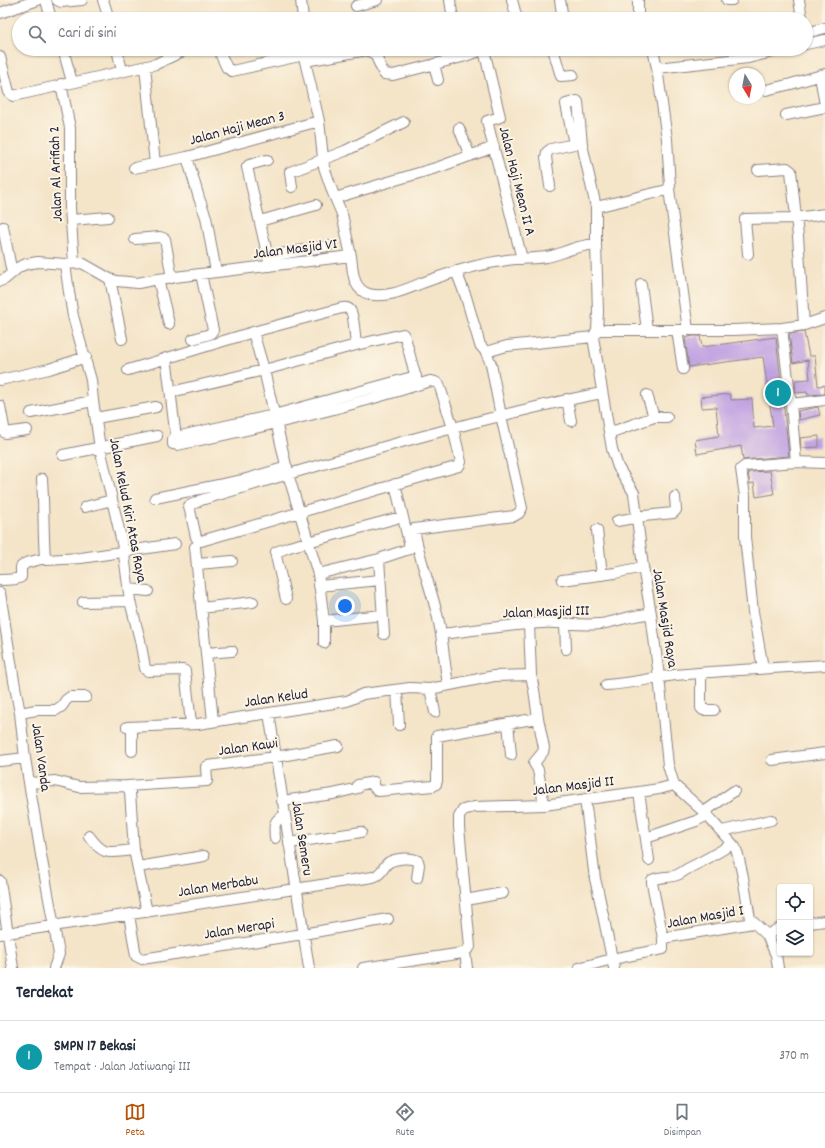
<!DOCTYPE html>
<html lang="id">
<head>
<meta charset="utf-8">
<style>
  body { margin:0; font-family:Dekko,sans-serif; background:#f6f6f7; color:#1f2937 }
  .controls { position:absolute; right:12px; bottom:12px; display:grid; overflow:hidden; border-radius:4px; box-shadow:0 1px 3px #0004 }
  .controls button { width:36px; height:36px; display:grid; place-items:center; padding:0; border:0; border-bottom:1px solid #e0e1e3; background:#fff; color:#1f2937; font:20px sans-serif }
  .compass { position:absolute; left:729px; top:68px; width:36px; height:36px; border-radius:50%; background:#fff; box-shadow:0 1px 3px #0004; rotate:170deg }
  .you { position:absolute; left:345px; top:606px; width:14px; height:14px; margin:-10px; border:3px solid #fff; border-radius:50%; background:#1a73e8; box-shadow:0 0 0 6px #1a73e833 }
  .badge { display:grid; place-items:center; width:26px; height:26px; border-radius:50%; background:#b45309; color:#fff; font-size:13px; font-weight:700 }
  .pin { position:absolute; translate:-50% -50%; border:2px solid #fff; box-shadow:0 1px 4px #0006 }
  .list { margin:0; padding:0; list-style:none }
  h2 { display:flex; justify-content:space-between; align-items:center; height:52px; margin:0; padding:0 16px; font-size:17px }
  h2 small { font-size:13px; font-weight:400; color:#747a83 }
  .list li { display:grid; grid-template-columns:26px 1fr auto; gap:12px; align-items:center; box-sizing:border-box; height:72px; padding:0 16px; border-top:1px solid #e0e1e3 }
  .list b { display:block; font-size:15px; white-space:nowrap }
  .list p { margin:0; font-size:13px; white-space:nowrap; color:#747a83 }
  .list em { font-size:13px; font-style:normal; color:#747a83 }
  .icon { flex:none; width:22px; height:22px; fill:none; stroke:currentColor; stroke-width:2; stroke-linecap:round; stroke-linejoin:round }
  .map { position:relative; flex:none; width:825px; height:968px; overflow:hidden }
  .search { position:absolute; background:#fff; box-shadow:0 1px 3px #0004; left:12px; right:12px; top:12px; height:44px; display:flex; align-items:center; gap:10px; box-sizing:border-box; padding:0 14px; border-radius:22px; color:#747a83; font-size:15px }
  .sheet { height:124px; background:#fff }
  nav { display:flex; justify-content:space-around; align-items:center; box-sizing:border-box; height:56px; border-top:1px solid #e0e1e3; background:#fff; font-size:11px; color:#747a83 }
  nav a { display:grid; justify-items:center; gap:2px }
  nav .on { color:#b45309 }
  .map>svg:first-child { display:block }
  .building { fill:#bfa0e2 }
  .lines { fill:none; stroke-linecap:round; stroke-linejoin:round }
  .minor-casing { stroke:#8b8382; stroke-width:12 }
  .minor { stroke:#fff; stroke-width:10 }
  .labels { text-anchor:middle; stroke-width:4; stroke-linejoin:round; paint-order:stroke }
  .street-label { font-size:15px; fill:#22223b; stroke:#fcf5e5 }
</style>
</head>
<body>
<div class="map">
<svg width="825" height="968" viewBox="0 0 825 968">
  <rect width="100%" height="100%" fill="#fcf5e5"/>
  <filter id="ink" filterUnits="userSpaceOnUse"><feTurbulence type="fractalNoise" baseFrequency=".025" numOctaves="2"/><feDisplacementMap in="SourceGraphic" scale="8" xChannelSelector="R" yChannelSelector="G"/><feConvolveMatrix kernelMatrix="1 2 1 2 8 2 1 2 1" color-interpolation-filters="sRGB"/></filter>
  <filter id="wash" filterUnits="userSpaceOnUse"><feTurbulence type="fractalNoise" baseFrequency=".012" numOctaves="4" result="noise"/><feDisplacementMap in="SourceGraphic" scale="16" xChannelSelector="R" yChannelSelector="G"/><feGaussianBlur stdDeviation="0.9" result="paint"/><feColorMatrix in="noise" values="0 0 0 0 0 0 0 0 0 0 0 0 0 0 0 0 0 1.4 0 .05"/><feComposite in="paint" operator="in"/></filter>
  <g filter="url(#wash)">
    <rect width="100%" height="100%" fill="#f4e4c8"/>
    <g id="blocks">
      <!-- building -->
      <path class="building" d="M804,332L809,356H815L818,386L825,385V394L808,395L807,392L796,393L795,380L810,379L808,360L793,363L789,334Z
        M693,336H700L702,347L776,337L789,456L743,460L741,446L697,454L695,440L719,436L716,407L702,408L701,397L730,394L731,400L752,399L754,428L773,426L763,357L689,367L685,338Z
        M818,407L820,415L799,420L798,411Z
        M819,436V447L801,448L800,438Z
        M770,471L774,494L756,497L754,483L750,484L748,472Z"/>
    </g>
  </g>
  <g filter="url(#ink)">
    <use href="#blocks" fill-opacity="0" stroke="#8b8382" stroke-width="1"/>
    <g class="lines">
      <!-- minor casing -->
      <g class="minor-casing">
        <path id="minor" d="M46,0L51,19
          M57,0L61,2L82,0
          M103,0L109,19
          M301,0L303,19
          M450,0L453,19
          M512,0L517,19
          M560,0L563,19
          M638,0V19
          M727,0H732
          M799,0L802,19
          M356,6L377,0
          M0,13L38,0
          M806,33L825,28
          M806,44L825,40
          M63,49L72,82
          M117,49L122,71
          M218,49L227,68L232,71L304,55
          M304,49L305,61L319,121L324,167L333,193L342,214L351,256
          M553,49L561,76L573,75
          M653,49L657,68L667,139L670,186L667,190L596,207V244L598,312L597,330L593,337L612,449L618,467L634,493L643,567L651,614L659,677L668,765L674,785L704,812L735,847L738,855L743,877L750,919L767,935L776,955L778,968
          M484,50L500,117L487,121L522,259
          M0,57L9,92L13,96L156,64L187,49
          M305,61L367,50L375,54L384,74L393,75L462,57L486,49
          M434,64L438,80
          M145,67L155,164
          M657,68L748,58L784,49
          M820,76L825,105
          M61,84L70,128V208L74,263
          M766,90L791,84L825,74
          M786,115L825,107
          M459,128L470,156
          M574,144L566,104L577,101L578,102L582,144L596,207
          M267,160L249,165L247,167L270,266
          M134,168L187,157
          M758,170L787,168L791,171L798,236L804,325
          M550,186L546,157L547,152L551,149L574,144H580
          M292,187L290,172L345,151L404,122
          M669,189L688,330
          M335,198L439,167L494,147
          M71,220L108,217
          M260,221L316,205
          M3,227L11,268L13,272
          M135,239L160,237L165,239L172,278
          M748,254L745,219L796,218L825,214
          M269,256L328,246
          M65,264L69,292L73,316L91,380L93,401L100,448L123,547L130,601L140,640L145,668L146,670L148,671L183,670L185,671L191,723
          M216,272L206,217L199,198L187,157L319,121
          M110,279L122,339
          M158,279L169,324
          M0,281L5,279L19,267L26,264L38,262L65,264L82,263L110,279L117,281L138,283L158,279L351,256C353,271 352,289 369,294C386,299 407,289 422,283C449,273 478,264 507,260C520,258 533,259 546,257C555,256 563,252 572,249C580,246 588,245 596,244
          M641,284L647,330
          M782,328L791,404L796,462
          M597,330H734L782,328L804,325L825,318
          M677,330L683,369
          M253,332L264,370L288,474L318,574L324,621V643
          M193,339L210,334L213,330L201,274
          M486,352L507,346L593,337
          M166,358C170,384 172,410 176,437
          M128,370L253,332L342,308C344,308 347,307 349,309C354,312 355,338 356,345
          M416,376L274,415L176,437L173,439V444L177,445C262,427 347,408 430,381L435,382L439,384L453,428L461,462L459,466L201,541L198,540L196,537L189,506L201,500C291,473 381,447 472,423C515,412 558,401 602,393
          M0,380L49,369L86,357
          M171,392L264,370L356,345L403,334L405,337L417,382
          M647,395L654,417
          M567,399L571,421
          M791,404L825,400
          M0,406L5,433L27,430
          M31,413L93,401
          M96,418L156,407
          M609,433L654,417H667
          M63,455L157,436
          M42,479C44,505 43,532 45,558L46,560L81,558L175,544
          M155,498L243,480L287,467
          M85,507L112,500
          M617,521L644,516L673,513L676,510L675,497
          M597,530L602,575
          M195,547L213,721
          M379,559L384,634
          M198,564L232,561
          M318,574L379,559L409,549L410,547L395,484
          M0,580C7,579 15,581 21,577V567L26,563L45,558
          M562,580L615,573L643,567
          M319,586L380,580
          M129,589L148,591
          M0,593L14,681L20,713L25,758L41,855L59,954L54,968
          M286,599L276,556V552L289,547L401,517
          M83,602L130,601
          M201,608L253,602
          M324,621L382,615
          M529,624L531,675L534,690L538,718L544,748L543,752L534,763L538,770L544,805
          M565,624L566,649
          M441,634C474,630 508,625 542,623C561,622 580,626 600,624C617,622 633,614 651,614
          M206,653L232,651
          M763,668L753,612L745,537V496L741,469L745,466L796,462L825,463
          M701,673V708L703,710H714
          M448,684C444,662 443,639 438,618C431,587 419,559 414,529L514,516L519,513L522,508L501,416L491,364L486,352L480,345L466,297L456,271
          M606,685C629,684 652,678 675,675C725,670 775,668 825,665
          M430,689L435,712
          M397,690L399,725
          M20,713L36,710H56L62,706L66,700L70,697H86
          M269,713L309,968
          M508,723L511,755
          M127,727L198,724L347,701L363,694L410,688L430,689L494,676L531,675
          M132,727V751
          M772,760L825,753
          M0,761L25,758
          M30,783L55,781L79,787L127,786L207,781L206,767L208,766L275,757L338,746
          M127,786L130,792L134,850L147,912
          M639,792L649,860
          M585,799L595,879L598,891L614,968
          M282,801L333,794L358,788V785L374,782V787L378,791L433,786L436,784L437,781V736L538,718
          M704,812L734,791
          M722,831L771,820
          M89,836C105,858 110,852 134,850
          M275,838C274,827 273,820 284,816
          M646,838L696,821L707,815
          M289,843L361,832
          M138,867L204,856
          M0,881L13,968
          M466,900L503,893
          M129,915L136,956L142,959L303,934L388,919
          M810,923L825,921
          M0,934L373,877C383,874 382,867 389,862C397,858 411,857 418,861L419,865L417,878
          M767,935L780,928
          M663,938L753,923
          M465,952L467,968
          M363,968L463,953L470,947L459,827V817L463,810L474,807L544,805L639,792L659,789L674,785
          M579,968L612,959L663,949V938L652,883V880C660,876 669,878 677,875C682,873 686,869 691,867C705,860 719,852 732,844"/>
      </g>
      <!-- minor -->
      <use href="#minor" class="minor"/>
    </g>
  </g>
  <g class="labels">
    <!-- street labels -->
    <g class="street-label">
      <text transform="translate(237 127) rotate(-15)" y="5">Jalan Haji Mean 3</text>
      <text transform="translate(55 174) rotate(-92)" y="5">Jalan Al Arifiah 2</text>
      <text transform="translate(518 181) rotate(76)" y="5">Jalan Haji Mean II A</text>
      <text transform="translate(295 248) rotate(-7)" y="5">Jalan Masjid VI</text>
      <text transform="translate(129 510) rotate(79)" y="5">Jalan Kelud Kiri Atas Raya</text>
      <text transform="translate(546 611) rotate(-2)" y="5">Jalan Masjid III</text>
      <text transform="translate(666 618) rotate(81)" y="5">Jalan Masjid Raya</text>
      <text transform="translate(276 697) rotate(-8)" y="5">Jalan Kelud</text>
      <text transform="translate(248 746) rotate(-8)" y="5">Jalan Kawi</text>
      <text transform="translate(42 757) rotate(82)" y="5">Jalan Vanda</text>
      <text transform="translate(573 785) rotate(-7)" y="5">Jalan Masjid II</text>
      <text transform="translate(303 838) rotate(81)" y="5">Jalan Semeru</text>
      <text transform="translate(218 885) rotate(-9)" y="5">Jalan Merbabu</text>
      <text transform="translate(705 916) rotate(-10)" y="5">Jalan Masjid I</text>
      <text transform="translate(239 928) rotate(-9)" y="5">Jalan Merapi</text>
    </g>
  </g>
</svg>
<div class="controls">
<button><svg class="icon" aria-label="locate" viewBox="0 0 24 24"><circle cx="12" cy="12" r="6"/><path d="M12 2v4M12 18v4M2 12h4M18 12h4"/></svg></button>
<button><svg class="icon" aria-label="layers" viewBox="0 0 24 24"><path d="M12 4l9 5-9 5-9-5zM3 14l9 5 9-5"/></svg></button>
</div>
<svg class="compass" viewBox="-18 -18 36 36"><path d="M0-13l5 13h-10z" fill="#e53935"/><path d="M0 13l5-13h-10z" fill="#747a83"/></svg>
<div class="you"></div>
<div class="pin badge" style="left:778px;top:393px;background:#0f9aa8">1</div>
<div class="search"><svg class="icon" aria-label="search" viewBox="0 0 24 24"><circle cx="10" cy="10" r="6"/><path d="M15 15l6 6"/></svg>Cari di sini</div>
</div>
<section class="sheet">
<h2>Terdekat<small></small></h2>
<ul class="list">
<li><span class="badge" style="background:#0f9aa8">1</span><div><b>SMPN 17 Bekasi</b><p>Tempat · Jalan Jatiwangi III</p></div><em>370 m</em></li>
</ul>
</section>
<nav>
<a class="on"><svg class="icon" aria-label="map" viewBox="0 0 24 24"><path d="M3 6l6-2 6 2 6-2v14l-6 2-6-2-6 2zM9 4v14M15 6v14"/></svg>Peta</a>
<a><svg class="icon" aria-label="directions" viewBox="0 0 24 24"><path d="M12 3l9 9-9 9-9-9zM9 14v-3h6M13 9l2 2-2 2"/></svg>Rute</a>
<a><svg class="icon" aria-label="saved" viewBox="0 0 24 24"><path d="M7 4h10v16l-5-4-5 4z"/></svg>Disimpan</a>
</nav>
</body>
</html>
